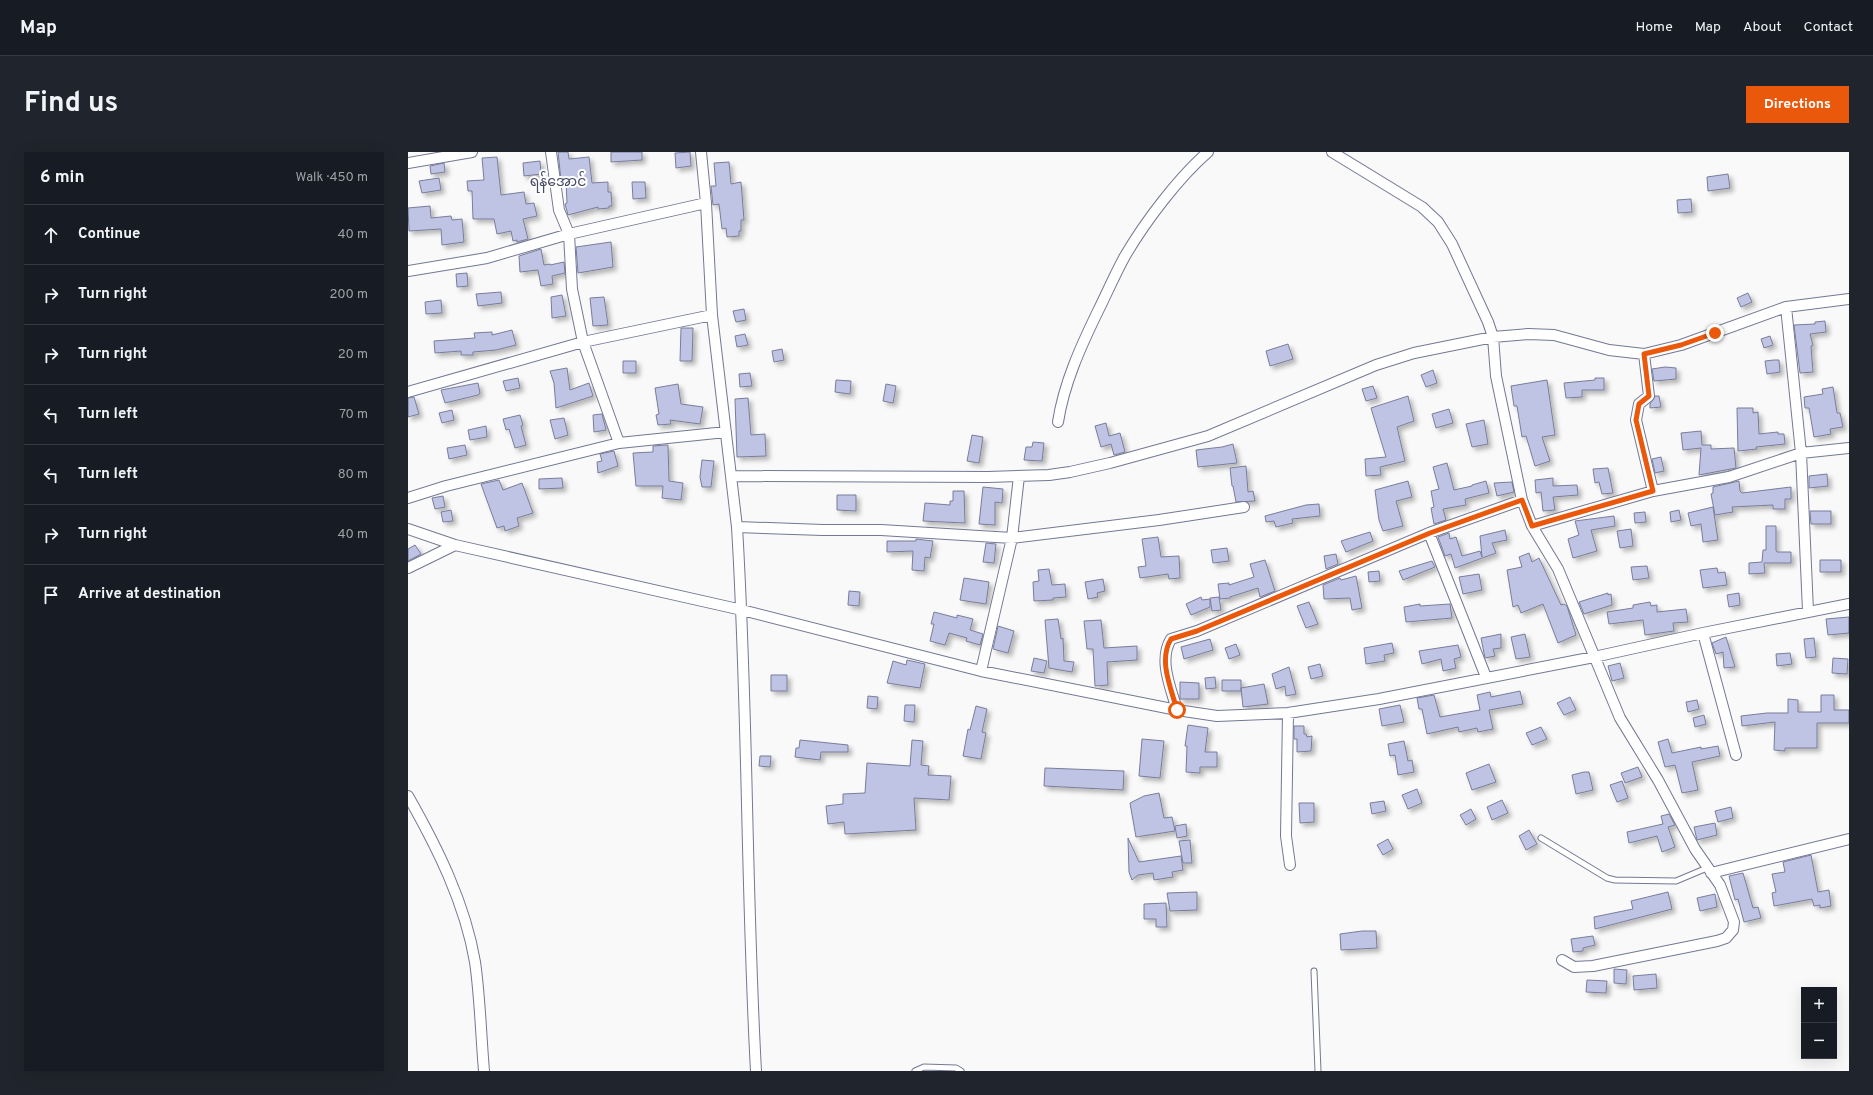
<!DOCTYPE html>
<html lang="en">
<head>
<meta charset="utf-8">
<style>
  body { margin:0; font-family:Overpass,"Noto Sans Myanmar",sans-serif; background:#20242c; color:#f1f3f6 }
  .controls { position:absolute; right:12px; bottom:12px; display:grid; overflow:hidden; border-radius:0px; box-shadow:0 4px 16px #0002 }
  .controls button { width:36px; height:36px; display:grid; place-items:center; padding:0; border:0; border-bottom:1px solid #363941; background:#171b24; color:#f1f3f6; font:20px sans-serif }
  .stop { position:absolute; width:12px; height:12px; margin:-9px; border:3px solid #ea580c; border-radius:50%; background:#fff }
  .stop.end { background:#ea580c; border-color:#fff; box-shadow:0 1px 4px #0008 }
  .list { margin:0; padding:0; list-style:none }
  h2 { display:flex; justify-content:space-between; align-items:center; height:52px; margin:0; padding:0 16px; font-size:17px }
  h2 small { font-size:13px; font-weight:400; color:#9ea1a6 }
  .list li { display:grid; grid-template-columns:26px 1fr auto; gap:12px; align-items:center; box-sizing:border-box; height:60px; padding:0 16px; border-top:1px solid #363941 }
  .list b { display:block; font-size:15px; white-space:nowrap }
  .list em { font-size:13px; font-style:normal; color:#9ea1a6 }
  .icon { flex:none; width:22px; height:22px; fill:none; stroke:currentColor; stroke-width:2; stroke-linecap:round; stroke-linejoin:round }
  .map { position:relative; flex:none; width:1441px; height:919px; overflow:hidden; border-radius:0px }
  header { display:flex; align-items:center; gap:24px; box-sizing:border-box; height:56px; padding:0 20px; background:#171b24; border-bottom:1px solid #363941 }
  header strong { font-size:19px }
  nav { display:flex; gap:22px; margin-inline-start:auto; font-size:14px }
  .intro { display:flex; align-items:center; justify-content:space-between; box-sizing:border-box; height:96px; padding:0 24px }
  h1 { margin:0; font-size:28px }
  .button { padding:10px 18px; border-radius:0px; background:#ea580c; color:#fff; font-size:14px; font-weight:700 }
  main { display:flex; gap:24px; padding:0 24px }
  aside { flex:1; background:#171b24; border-radius:0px; box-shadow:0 4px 16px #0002 }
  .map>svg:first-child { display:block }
  .building { fill:#bfc4e4; stroke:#797d9a; filter:url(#shadow) }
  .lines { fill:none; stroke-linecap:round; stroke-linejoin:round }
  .service-casing { stroke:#737894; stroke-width:7 }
  .minor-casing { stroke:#737894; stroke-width:12 }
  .service { stroke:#fff; stroke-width:5 }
  .minor { stroke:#fff; stroke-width:10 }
  .route { stroke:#ea580c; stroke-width:5 }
  .labels { text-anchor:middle; stroke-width:4; stroke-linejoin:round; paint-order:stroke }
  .quarter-label { font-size:14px; fill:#464a64; stroke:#fff }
</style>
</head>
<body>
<header>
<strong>Map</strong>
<nav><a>Home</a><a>Map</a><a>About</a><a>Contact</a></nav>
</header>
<div class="intro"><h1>Find us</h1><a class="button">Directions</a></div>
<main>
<aside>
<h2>6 min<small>Walk · 450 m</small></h2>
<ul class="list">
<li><svg class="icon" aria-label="ahead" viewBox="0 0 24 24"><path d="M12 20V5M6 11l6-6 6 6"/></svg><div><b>Continue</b></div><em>40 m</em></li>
<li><svg class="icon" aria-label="right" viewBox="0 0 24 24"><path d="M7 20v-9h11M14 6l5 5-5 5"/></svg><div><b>Turn right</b></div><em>200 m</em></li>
<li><svg class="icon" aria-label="right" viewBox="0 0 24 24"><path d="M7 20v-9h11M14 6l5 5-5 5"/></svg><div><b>Turn right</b></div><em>20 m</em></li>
<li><svg class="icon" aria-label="left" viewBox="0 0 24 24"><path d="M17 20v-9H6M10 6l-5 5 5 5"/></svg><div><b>Turn left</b></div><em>70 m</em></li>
<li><svg class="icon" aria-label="left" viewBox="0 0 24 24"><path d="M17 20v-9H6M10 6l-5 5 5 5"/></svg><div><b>Turn left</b></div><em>80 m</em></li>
<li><svg class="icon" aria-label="right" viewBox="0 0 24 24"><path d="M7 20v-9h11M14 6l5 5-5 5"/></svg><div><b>Turn right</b></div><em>40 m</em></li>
<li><svg class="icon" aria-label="arrive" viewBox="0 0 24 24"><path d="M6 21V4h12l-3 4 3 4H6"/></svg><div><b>Arrive at destination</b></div></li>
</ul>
</aside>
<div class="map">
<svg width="1441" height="919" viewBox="0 0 1441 919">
  <defs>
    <filter id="shadow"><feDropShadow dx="3.5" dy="3.5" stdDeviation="2" flood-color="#0004"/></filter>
  </defs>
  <rect width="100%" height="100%" fill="#f9f9f9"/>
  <!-- building -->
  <path class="building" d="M150,0H160L161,7L181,5L184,31L200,30V40H203L204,54H201V56L190,57V55L160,63L157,52L159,51L158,28H153Z
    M203,0H234V8L203,10Z
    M282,0L283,14L268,16L267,1Z
    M89,5L93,43L116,40L118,52L126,51L129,64L115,67L120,87L109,90V88L105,89L103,79L89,82L86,67H65L64,39H60L59,29L76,28L74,6Z
    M132,9L133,22L116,24L115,11Z
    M321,10L323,32L333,30L336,68H333V79H331V84L319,85L318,76L314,77L311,52L305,53L303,34H308L306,11Z
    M36,11L37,20L23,22L22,14Z
    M1320,22L1322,36L1300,39L1299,25Z
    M31,26L33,38L14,41L11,29Z
    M224,30H237L238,46L225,47Z
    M1283,47L1284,60L1270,61L1269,48Z
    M22,54L23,66L43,64L44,68L54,67L56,90L34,93L33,77L1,79L0,56Z
    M203,90L205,115L170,121L168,95Z
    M133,97L136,113L142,112V113L156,110L157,121L144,124L145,132L133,134L130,118L112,120L111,104Z
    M59,121L60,134L49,135L48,122Z
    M93,140L94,151L70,154L68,142Z
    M1340,141L1344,150L1333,155L1329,146Z
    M154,143L158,164L144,166L143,145Z
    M196,145L200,173L185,174L182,146Z
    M33,148L34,161L18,162L17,150Z
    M336,157L338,168L328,170L325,159Z
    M1417,169L1418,180L1402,182L1405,193L1403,194L1405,220L1392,221L1386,173L1407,172V170Z
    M273,176H285L284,209H272Z
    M104,178L108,193L88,198L65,200V203H53V199L27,201L26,189L67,186L66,181L84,180V183Z
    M337,182L340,193L329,195L327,184Z
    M1362,184L1365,193L1356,196L1353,187Z
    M880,192L885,207L862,214L858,199Z
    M374,197L376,208L366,210L364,199Z
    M1366,208H1371L1372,220L1359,222L1357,209Z
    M215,209H228V221H215Z
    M1257,215L1268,216V227L1246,229L1244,217Z
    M159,216L162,238L181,231L185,244L148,256L146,231L142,219Z
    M1025,218L1029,231L1018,235L1013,223Z
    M342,221L344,234L332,235L331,222Z
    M110,226L112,236L98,239L95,229Z
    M1187,226H1196V238H1174V245L1158,246L1156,231L1187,228Z
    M428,228L443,229L442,242L427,240Z
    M1139,228L1147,283L1134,285L1142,309L1127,314L1118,284L1114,285L1109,254H1106L1103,234Z
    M70,231L72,241L70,243L37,251L33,238Z
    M270,232L273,252L295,255L292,272L262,268L263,272L250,273L248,263L251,262L247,236Z
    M478,232L488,234L485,251L475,249Z
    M965,234L969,246L958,249L954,237Z
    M1425,235L1429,261H1432L1435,275L1422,277L1423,282L1406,285L1401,256H1397L1396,245L1415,242L1414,237Z
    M1000,244L1006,269L989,275L997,309L972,315L973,323L958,324L957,307L978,305L963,256Z
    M1247,244H1251L1253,255L1242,256V252Z
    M6,245L11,262L0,265V246Z
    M340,246L343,283L357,282L358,304L329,305L327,247Z
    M1329,256H1345V261L1350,260L1351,282L1370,280V282H1376L1377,292L1348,295L1349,297L1330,299Z
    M1041,257L1045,271L1028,276L1024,262Z
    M44,258L46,268L34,271L31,261Z
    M194,262L198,278L186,280L185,263Z
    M112,263L115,273L113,274L118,293L107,296L101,277L98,278L95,267Z
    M156,266L160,283L147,287L142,268Z
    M1076,268L1080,292L1064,295L1058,272Z
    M698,271L701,284L712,281L717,300L706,303L703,292L693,295L687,274Z
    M78,274L79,285L62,288L60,278Z
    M1293,279L1294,293H1303V297L1326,296L1328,316L1291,323L1293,296L1275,298L1273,281Z
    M564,283L575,285L571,311L559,309Z
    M625,290L636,291L634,309L616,308L618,295H624Z
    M825,292L829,311L790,315L788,298L814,295Z
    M57,293L59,303L41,307L39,296Z
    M258,293H260L261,329L275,331L273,348L254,346L255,334H228L225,301L245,300V294Z
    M206,299L210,314L190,321L189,310L194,309L192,302Z
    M1253,305L1256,319L1247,321L1244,307Z
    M294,308L306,309L303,335H294L292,325Z
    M1039,311L1046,338L1064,334V333L1078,329L1081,341L1057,347L1058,353L1035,357L1038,368L1026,372L1023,356L1026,355L1023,339L1031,337L1025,315Z
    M838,314L840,340L845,339L847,349L828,350L825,334H824L822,316Z
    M1200,316L1205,341L1194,342L1191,330L1187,331L1185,317Z
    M1419,322L1420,334L1401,336V324Z
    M154,326L155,336L131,337V327Z
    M1145,326V334L1169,333L1170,343L1145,345L1147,358L1135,359L1133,340L1128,341L1127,328Z
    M91,328L95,338L114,331L125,361L109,366L111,374L97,379L96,374L89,376L73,332Z
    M1000,329L1004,345L988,349L995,374L975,379L971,368L967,338Z
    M1331,329L1332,339L1334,341L1383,335V347H1377V357H1365V353L1324,355L1325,360L1307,363L1303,342L1305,341V335Z
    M1104,330L1106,340L1089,344L1086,331Z
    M575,335L595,337L594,351L587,350V373L571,372Z
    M545,339H556L557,371L515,369L517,351L542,353V349H545Z
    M429,343H448V359L429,358Z
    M35,344L37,355L27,357L24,346Z
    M911,352L912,364L884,367L885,371L868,375L866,369L858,370L857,364L898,353Z
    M1305,355L1310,388L1295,390L1293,372L1283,374L1280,361Z
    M43,358L45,369L35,370L33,360Z
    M1271,358L1273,368L1263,370L1262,360Z
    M1402,359H1423V372H1403Z
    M1237,360L1238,370L1227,371L1226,361Z
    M1206,364L1207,374L1183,378L1189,399L1165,406L1160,387L1171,383L1167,369Z
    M1358,374H1368V398L1369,400H1383V411H1356L1357,421L1341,422V411L1354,410L1355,398H1358Z
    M1223,377L1225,394L1212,396L1209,379Z
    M1097,378L1099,388L1084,391L1088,401L1047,416L1043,402L1037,404L1030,385L1041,381L1042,387L1048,385L1054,404L1072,399L1074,405L1072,384Z
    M962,380L965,389L938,400L933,389Z
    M750,385L753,405L771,404L772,426L761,427L760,422L732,426L730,415L738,414L734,387Z
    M508,387L525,389L522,406L517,405L516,419L504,418L505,399L479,400V389H508Z
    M578,391L588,392L586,411L575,410Z
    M7,393L13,402L0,409V397Z
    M819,396L821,409L805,411L803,398Z
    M1121,401L1124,410L1131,406L1153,453L1156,452L1159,454L1168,483L1150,491L1135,452L1113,461L1110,453L1105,455L1099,418L1114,415L1111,405Z
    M928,402L930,412L918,417L916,404Z
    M857,408L867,439L852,445L850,436L822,445V446L812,447L810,432L821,431V433L846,425L842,412Z
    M1412,408H1433V420H1412Z
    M1024,409L1027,415L995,428L991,419Z
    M1239,414L1241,426L1225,428L1223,415Z
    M1309,416L1310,421L1317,420L1319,433L1295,436L1292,418Z
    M641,417L644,433L657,432L658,445L645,446V448L626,449L625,430L631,429L630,418Z
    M971,419L972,429L961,430L960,420Z
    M1071,422L1074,438L1055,442L1051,425Z
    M948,424L954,456L944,458L942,446L916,447L915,433L932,426L933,428Z
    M556,426L581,430L578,452L552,448Z
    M695,427L697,439L689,441L690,445L680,447L677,430Z
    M441,439L452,440L451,454L440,453Z
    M1200,441V443L1203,442L1204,453L1176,462L1171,450Z
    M1331,441L1332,453L1321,455L1319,443Z
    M793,445L794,448L802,447V455L783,463L778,452Z
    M811,445L813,458L804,459L802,446Z
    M901,450L910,472L898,476L889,454Z
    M1242,450L1243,454L1249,453V460L1278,457L1280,470L1265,471L1266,479L1237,483L1235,468L1201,472L1199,460L1225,456V453Z
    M1012,452V454L1042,452L1044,466L998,470L996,455Z
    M526,460L549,466V463L565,467L562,478L575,482L572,493L558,489L559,486L541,481L537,493L522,489L526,472H523Z
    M1441,465V481L1420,483L1418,467Z
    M650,467L653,487L655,486L656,509L666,510L664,520L641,516L637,468Z
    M693,468L696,496L729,494V508L699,510L700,533L687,534L685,497H679L676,469Z
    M590,474L606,479L600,501L585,497Z
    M1093,482V496L1085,497L1087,504L1077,506L1073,486Z
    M1117,482L1122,505L1108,507L1103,485Z
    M1318,485L1327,515L1316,516L1315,500L1308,502L1304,491Z
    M1406,486L1408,505L1398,506L1396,487Z
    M802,487L805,498L776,507L773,495Z
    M984,491L986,501L976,503L977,509L958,512L956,496Z
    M828,492L832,503L821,507L817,496Z
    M1050,493L1053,505L1046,507L1048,516L1035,519L1033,507L1014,512L1011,499Z
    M1382,501L1384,512L1369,514L1368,502Z
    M626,506L639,509L636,521L623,519Z
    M1425,506L1440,507L1439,522L1424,521Z
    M499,508L517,512L512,536L479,531L485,509L498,513Z
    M1212,511L1216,526L1204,529L1200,514Z
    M912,512L915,524L903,527L900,515Z
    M881,515L888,542L878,544L877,534L868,537L864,522Z
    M363,523H379V539H363Z
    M807,525L808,536L798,537L797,526Z
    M814,528H833V539H814Z
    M772,530L791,531V547H772Z
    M856,532L860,552L835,555L833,536Z
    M1112,539L1115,552L1081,558L1085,577L1070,580L1069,576L1051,580L1050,575L1019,582L1014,557H1011L1009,546L1026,543L1032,565L1072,558L1069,543L1082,540L1083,545Z
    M1413,543H1426V558H1441V571H1409V596H1377V599L1366,598L1367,570L1334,574L1333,564L1359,561H1380V547L1390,548V560H1413Z
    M460,544L470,545L469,557L459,556Z
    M1162,545L1168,558L1156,563L1149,551Z
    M1289,548L1291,557L1280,560L1278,550Z
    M497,553H507L506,570L496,569Z
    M992,553L996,570L974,574L971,557Z
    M568,554L579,557L574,580L578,581L573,607L555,604L560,577L562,578Z
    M1296,563L1298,572L1287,575L1285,566Z
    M780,573L800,576L797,600H809V615H792V621L778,620L779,594H777Z
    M886,574H896V582H898L899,585L904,584L903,599L889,600V587H886Z
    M1133,575L1139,587L1124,593L1118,581Z
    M734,587L756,589L752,626L731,624Z
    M1260,587L1264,601L1293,595V597L1310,594L1312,604L1284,610L1290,638L1274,641L1267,613L1257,615L1250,590Z
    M392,588L440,593V600H413L412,608L387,605L388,596H391Z
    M504,588L515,589L513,613L521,614L520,623L543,624L541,648L506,646L508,678L437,682L436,670L420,672L418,654L435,652V642L457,641L459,611L502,614Z
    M996,589L1000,609L1004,608L1006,620L990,623L987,603L982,604L980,592Z
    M352,604H363L362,615L351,614Z
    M1081,612L1088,630L1064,638L1058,621Z
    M1230,615L1234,625L1217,631L1213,621Z
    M637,616L716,619L715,638L636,634Z
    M1176,620H1181L1185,638L1168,642L1164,623Z
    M1214,629L1220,646L1209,650L1202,633Z
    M1009,637L1014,651L1000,657L994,643Z
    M751,641L756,666L764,665L767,679L728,685L722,651L736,644Z
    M1094,648L1100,661L1084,668L1079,655Z
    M976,649L978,659L964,662L962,651Z
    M891,651H906V670L892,671Z
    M1323,655L1325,666L1310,670L1307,659Z
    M1063,657L1068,667L1058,673L1052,663Z
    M1261,662L1267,673L1260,675L1267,695L1254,700L1249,684L1221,691L1219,680L1255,672L1253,664Z
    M1307,671L1309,683L1289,688L1286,675Z
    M778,672L779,684L769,686L767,674Z
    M1121,678L1129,692L1118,698L1111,684Z
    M720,686L731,710L773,704L775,718L764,720L765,725L746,728L745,721L730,723L724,728L721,720Z
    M980,687L985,697L975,703L969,693Z
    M782,688L784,711H775L771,689Z
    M1403,703L1410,740L1421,738L1423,754L1412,756V753L1406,754L1404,747L1366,754L1364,741L1368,740L1364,722L1377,720L1375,710Z
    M1335,721L1345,756L1350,755L1353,766L1336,770L1330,747L1327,748L1321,724Z
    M789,740V758L762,759L759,741Z
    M1260,740L1264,757L1187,777L1186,765L1225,757L1223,749Z
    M1307,742L1309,755L1292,759L1289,746Z
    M758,751L759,775H748V767H736V752Z
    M954,779H968L969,796L933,798L932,782Z
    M1185,784L1187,793L1175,796V799L1165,800L1163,787Z
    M1206,817L1219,818L1218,832L1206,831Z
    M1248,822L1249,836L1226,838L1225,824Z
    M1179,828L1199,829L1198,841L1178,840Z"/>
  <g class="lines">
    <!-- service casing -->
    <g class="service-casing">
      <path id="service" d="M1133,686L1199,726L1207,728L1268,729L1299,716
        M906,819L910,919
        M507,919L516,915L548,916L553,919"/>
    </g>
    <!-- minor casing -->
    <g class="minor-casing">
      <path id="minor" d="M143,0L151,58L161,82L164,137L175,190L211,291
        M293,0L298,51L304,163L329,375
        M924,0L1014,55L1030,70L1044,92L1080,170L1085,185L1088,224L1114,348L1124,374L1150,417L1212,566L1250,628L1287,697L1312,733L1326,770L1325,778L1318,786L1309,789L1185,814L1166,815L1154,808
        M0,11L64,0
        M0,119L79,106L161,82L298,51
        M1378,155L1393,301L1400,459
        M1236,202L1241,244L1231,252L1228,268L1245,339
        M0,240L175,190L304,163
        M650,270C656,231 673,194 690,159C699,141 707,122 717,104C737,70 770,26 800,0
        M323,324L580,325L641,323L662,320L702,311L800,284L968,213L1006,201L1085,185L1120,182L1146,183L1201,198L1236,202L1273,193L1378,155L1441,147
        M0,346L38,334L211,291L318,280
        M1124,374L1245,339L1321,325L1393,301L1441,296
        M0,377L47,393
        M1021,381L1078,525
        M0,416L47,393L334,458L573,519L769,558L809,564L880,561L971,547L1186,505L1295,481L1441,452
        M1295,481L1328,603
        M573,519L604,386L611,324
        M769,558C763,536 750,508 763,487L789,479L1021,381L1114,348
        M880,561L878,684L882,713
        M0,644C29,695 57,751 67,810C72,844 73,884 76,919
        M1303,721L1441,687
        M348,919C338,738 340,556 329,375L415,378H473L604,386L751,368L836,355"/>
    </g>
    <!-- service -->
    <use href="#service" class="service"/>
    <!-- minor -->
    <use href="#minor" class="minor"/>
  </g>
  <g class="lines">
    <!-- route -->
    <path class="route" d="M769,558C763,536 750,508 763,487L789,479L1022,381L1114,348L1124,374L1245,339L1228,268L1231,252L1241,244L1236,202L1273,193L1307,181"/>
  </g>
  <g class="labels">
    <!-- quarter labels -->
    <g class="quarter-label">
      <text x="150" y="34">ရန်အောင်</text>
    </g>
  </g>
</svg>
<div class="controls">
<button>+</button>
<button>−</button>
</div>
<div class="stop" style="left:769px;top:558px"></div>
<div class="stop end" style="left:1307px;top:181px"></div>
</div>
</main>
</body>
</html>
